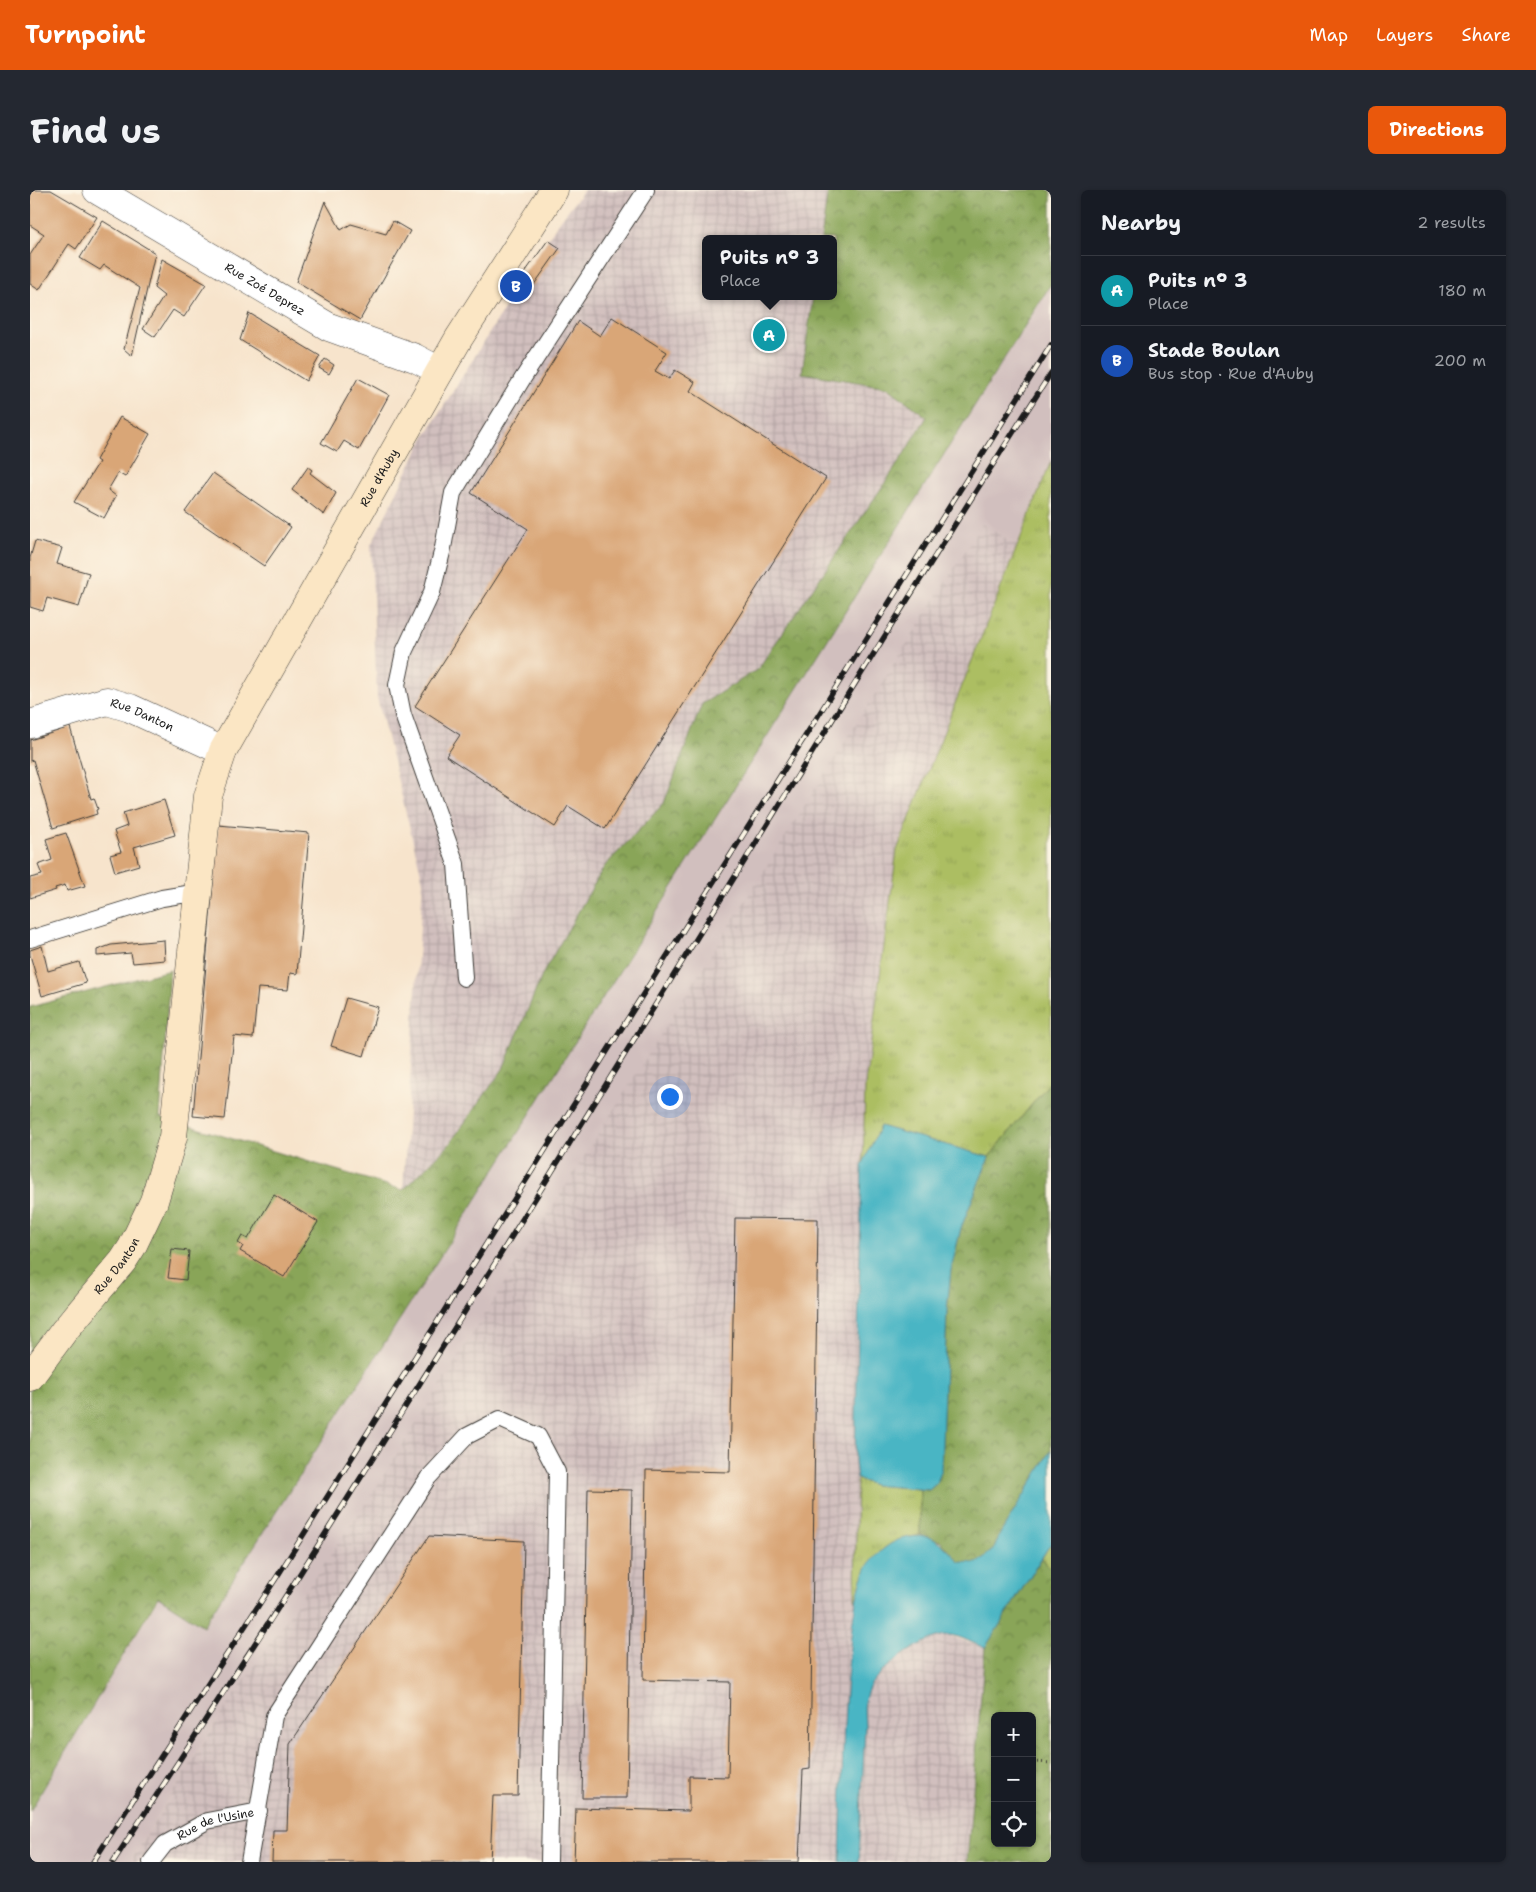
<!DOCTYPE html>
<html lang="en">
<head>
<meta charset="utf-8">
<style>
  body { margin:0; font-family:"Shantell Sans",sans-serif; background:#242831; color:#f1f3f6 }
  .controls { position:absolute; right:15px; bottom:15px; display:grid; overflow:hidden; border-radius:8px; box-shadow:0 1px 4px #0004 }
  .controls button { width:45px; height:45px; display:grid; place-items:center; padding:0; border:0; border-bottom:1px solid #363941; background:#171b24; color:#f1f3f6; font:25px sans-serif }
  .you { position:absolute; left:639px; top:906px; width:18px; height:18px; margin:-12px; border:4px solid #fff; border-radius:50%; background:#1a73e8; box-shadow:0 0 0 8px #1a73e833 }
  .badge { display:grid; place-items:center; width:32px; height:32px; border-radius:50%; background:#ea580c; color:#fff; font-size:16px; font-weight:700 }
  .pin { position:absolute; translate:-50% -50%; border:2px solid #fff; box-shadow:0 1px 5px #0006 }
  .popup { position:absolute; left:672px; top:45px; width:135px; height:65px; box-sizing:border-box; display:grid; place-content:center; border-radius:8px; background:#171b24; filter:drop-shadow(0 1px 4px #0005); font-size:16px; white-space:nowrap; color:#9ea1a6 }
  .popup b { font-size:19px; color:#f1f3f6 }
  .popup::after { content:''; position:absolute; left:50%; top:100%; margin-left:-10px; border:10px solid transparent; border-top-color:#171b24 }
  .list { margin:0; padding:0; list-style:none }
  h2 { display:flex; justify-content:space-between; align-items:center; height:65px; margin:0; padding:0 20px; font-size:21px }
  h2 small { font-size:16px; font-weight:400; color:#9ea1a6 }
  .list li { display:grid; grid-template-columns:32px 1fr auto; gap:15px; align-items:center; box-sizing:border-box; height:70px; padding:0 20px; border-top:1px solid #363941 }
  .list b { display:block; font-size:19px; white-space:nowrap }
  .list p { margin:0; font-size:16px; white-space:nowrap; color:#9ea1a6 }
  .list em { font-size:16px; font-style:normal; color:#9ea1a6 }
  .icon { flex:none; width:28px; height:28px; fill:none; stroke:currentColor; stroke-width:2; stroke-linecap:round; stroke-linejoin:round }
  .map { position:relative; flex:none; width:1021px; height:1672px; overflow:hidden; border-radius:8px }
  header { display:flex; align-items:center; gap:30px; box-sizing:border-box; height:70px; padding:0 25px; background:#ea580c; color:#fff }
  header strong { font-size:24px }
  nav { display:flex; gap:28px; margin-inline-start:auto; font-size:18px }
  .intro { display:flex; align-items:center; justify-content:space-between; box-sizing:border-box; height:120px; padding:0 30px }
  h1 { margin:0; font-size:35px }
  .button { padding:12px 22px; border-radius:8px; background:#ea580c; color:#fff; font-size:18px; font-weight:700 }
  main { display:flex; gap:30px; padding:0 30px }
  aside { flex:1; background:#171b24; border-radius:8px; box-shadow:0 1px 4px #0004 }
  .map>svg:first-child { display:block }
  .industrial { fill:url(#industrial-grid) }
  .railway { fill:#d1bfbe }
  .grass { fill:url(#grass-tufts); stroke:#646d3f }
  .forest { fill:url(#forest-crowns); stroke:#52603a; fill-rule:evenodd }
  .water { fill:#48b5c4; stroke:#326870 }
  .building { fill:#d9a677 }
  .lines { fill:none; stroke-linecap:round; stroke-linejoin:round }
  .lane-casing { stroke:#3d3a36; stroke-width:18 }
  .street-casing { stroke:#3d3a36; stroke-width:29 }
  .secondary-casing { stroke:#3d3a36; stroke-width:29 }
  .path { stroke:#3d3a36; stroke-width:3; stroke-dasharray:1 4; stroke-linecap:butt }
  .lane { stroke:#fff; stroke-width:16 }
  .street { stroke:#fff; stroke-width:28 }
  .secondary { stroke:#fbe6c4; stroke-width:28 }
  .rail-casing { stroke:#1c1c1c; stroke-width:5.5 }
  .rail { stroke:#fcf5e5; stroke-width:4; stroke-dasharray:11; stroke-linecap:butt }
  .labels { text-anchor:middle; stroke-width:4.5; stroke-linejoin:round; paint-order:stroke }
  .street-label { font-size:12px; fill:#1c1c1c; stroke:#fcf5e5 }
</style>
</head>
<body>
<header>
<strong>Turnpoint</strong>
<nav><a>Map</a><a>Layers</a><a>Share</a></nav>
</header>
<div class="intro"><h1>Find us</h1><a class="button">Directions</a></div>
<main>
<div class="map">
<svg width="1021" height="1672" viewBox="0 0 1021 1672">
  <defs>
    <pattern id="industrial-grid" width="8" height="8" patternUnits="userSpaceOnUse" patternTransform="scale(1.25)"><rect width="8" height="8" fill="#d1bfbe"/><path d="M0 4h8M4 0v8" fill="none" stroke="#b3a4a3"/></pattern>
    <pattern id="grass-tufts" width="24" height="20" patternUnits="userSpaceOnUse" patternTransform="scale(1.25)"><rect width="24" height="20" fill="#acbe62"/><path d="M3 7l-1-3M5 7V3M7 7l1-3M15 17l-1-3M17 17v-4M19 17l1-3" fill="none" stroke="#93a354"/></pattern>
    <pattern id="forest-crowns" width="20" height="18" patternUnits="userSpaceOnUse" patternTransform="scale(1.25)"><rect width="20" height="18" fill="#89a558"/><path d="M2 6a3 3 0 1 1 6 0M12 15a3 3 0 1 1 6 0" fill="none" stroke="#6f8648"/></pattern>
  </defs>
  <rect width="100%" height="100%" fill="#fcf5e5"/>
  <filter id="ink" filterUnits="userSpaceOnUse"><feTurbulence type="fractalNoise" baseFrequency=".02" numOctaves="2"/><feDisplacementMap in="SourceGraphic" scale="10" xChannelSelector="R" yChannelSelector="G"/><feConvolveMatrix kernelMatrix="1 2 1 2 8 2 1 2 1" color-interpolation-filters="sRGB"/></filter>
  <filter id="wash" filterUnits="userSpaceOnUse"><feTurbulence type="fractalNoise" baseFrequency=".0096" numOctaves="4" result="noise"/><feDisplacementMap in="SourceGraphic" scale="20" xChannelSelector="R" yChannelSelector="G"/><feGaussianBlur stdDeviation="1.12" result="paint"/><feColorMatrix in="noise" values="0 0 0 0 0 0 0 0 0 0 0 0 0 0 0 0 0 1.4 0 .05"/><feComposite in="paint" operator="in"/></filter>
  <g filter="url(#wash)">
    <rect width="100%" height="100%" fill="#f7e4cc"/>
    <!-- industrial -->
    <path class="industrial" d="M554,0H798L791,49H675V106H783L772,183L857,197L897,227L867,275L728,479L672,514L634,613L574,677L513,783L473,879L418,956L373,1000L393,691L347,507L341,355L392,251L526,36Z
      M952,333L987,355L867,660L835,896L825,1271L827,1289L918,1445L955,1458L937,1672H100L190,1526Z"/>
    <!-- railway -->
    <path class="railway" d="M1021,94V271L987,355L952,334L342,1304L190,1526L100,1672H0V1621L129,1407L173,1436L422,1048Z"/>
    <!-- grass -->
    <path class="grass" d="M1021,271V891L959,967L850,936L833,976L835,896L867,660Z
      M827,1289L844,1295L890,1299V1345C846,1353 838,1371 825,1411Z
      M1021,1353V1379L1012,1368Z"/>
    <!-- forest -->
    <path class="forest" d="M798,0H1021V94L422,1048L173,1436L128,1407L0,1621V817L140,780L130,927L373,1000L418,956L473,879L513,783L574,677L634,613L672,514L728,479L867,275L897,227L857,197L772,183L783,106H803V49H791Z
      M1021,891V1261L970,1344L964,1359L947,1374L929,1372L910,1351L890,1345V1299L899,1300L907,1293L911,1281L917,1120L921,1080L931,1038L959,967Z
      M1012,1368L1021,1379V1672H937L955,1458ZM965,1526H1002V1653H965Z"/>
    <!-- water -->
    <path class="water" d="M850,936L959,967L931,1038L921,1080L917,1120L911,1281L907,1293L899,1300L844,1295L827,1289L825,1271L832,976Z
      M1021,1261V1353L955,1458C944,1454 931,1446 919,1445C898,1444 845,1481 838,1500C833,1512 834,1522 835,1534L829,1672H810C812,1603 812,1535 819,1467C822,1437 824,1408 835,1381C840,1368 861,1350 875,1348C903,1342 911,1352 929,1372L947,1373L964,1359L970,1344Z"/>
    <g id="blocks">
      <!-- building -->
      <path class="building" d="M0,0H21L67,27L46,59L39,54L9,100L0,94V65L14,44L0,35Z
        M295,11L311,40L321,34L356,44L363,31L380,41L330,130L266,92Z
        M73,31L125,63L102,166L94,159L110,98L74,75L70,80L50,68Z
        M518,50L530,58L503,96L491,88Z
        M132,69L176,94L154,127L143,120L125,147L113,139L134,106L124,98Z
        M219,123L290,166L276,191L210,150Z
        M582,127L637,162L625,181L639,189L645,180L665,192L660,201L796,288L575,639L538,616L525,637L416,566L430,545L385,516L498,339L441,303L548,131L570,146Z
        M295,169L304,175L299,184L289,178Z
        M328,188L359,205L329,260L314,251L307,262L291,253Z
        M90,227L120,244L95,287L88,283L78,300L86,306L74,328L44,312L69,272L66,270Z
        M278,277L282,280L280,283L306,303L294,325L262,300Z
        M183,283L261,337L234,376L155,322Z
        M5,351L32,358L27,374L59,383L49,417L17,408L13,421L0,417V368Z
        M40,537L61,609L64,608L68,619L66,620L67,624L23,638L3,570L0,571V550Z
        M134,610L145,645L104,657L109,675L85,682L80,665L91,662L84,641L97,636L93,623Z
        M188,635L279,643L267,784L260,783L258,800L228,798L223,848L204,846L195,929L163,926Z
        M36,643L55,696L37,701L35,695L25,698L26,700L0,708V688L12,685L8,675L22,670L16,649Z
        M134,750L135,770L103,773L101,763L67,766V760L81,755Z
        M12,756L18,781L49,772L56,793L12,806L0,765V760Z
        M316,808L348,817L334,866L301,856Z
        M244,1005L288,1032L254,1087L210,1061L213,1056L208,1053L212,1046L218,1049Z
        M705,1028L788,1029L780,1579L773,1580L769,1672H544L546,1618L659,1621V1586L698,1587L700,1492L613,1490L616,1280L700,1282Z
        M142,1059L159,1061L156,1090L138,1088Z
        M558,1299L602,1300L597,1608H552Z
        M399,1346L494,1351L488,1606H463L460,1672H242L243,1640H257L260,1554Z"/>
    </g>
  </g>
  <g filter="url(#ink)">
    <use href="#blocks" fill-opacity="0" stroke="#3d3a36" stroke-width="1"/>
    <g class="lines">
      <!-- lane casing -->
      <g class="lane-casing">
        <g id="lane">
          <path d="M0,749L132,708L169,702"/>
          <path d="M434,788L426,674L373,525L367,495L374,462L402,402L413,358L423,303L493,188L616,0"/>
          <path id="s1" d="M121,1672L135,1654L177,1631L229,1621"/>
          <path d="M219,1672L244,1526L398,1288L437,1246L470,1229L508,1246L527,1282L519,1672"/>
        </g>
      </g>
      <!-- street casing -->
      <g class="street-casing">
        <g id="street">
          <path id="s2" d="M67,0L299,137L385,168L410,181"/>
          <path id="s3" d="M0,534L77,511L100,518L193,561"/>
        </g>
      </g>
      <!-- secondary casing -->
      <g class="secondary-casing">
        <g id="secondary">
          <path id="s4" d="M0,1187L34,1141L93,1071L102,1057L124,1011L143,947L178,606L193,561L429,148L524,0"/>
        </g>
      </g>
      <!-- path -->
      <path class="path" d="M1002,1572L1021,1573"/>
      <!-- lane -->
      <use href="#lane" class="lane"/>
      <!-- street -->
      <use href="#street" class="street"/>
      <!-- secondary -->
      <use href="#secondary" class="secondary"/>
      <!-- rail casing -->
      <g class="rail-casing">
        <path id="rail" d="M63,1672L250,1382L1021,155
          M83,1672C144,1578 206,1484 266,1390C521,989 765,583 1021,183"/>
      </g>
      <!-- rail -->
      <use href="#rail" class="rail"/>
    </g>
  </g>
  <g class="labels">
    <!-- street labels -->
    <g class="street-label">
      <text dy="4" stroke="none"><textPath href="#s2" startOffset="195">Rue Zoé Deprez</textPath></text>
      <text dy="4" stroke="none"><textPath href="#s4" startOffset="988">Rue d'Auby</textPath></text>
      <text dy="4" stroke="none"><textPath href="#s3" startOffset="118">Rue Danton</textPath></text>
      <text dy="4" stroke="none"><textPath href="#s4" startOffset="141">Rue Danton</textPath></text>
      <text dy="4" stroke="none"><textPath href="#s1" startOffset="78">Rue de l'Usine</textPath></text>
    </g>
  </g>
</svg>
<div class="controls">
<button>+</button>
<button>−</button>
<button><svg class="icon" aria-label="locate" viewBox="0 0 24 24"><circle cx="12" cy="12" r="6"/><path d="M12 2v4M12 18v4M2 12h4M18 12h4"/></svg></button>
</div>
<div class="you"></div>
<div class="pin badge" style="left:739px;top:145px;background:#0f9aa8">A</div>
<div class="popup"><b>Puits n° 3</b>Place</div>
<div class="pin badge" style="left:486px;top:96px;background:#1a4fb4">B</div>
</div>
<aside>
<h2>Nearby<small>2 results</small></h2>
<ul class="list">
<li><span class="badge" style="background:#0f9aa8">A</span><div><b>Puits n° 3</b><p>Place</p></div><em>180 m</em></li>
<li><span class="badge" style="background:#1a4fb4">B</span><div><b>Stade Boulan</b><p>Bus stop · Rue d'Auby</p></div><em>200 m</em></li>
</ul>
</aside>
</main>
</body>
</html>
